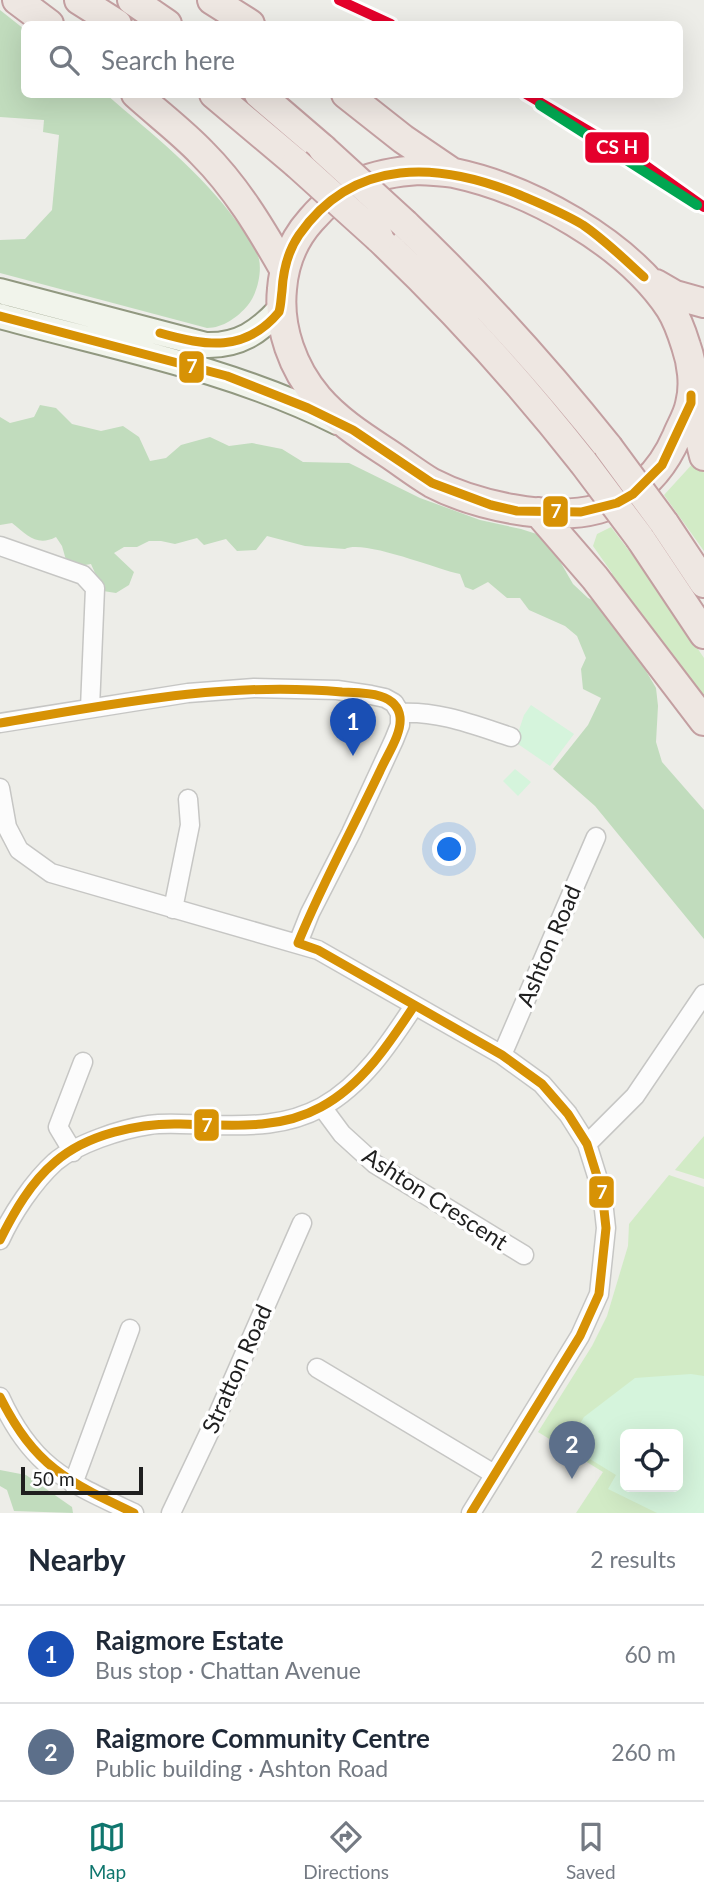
<!DOCTYPE html>
<html lang="en">
<head>
<meta charset="utf-8">
<style>
  body { margin:0; font-family:Lato,sans-serif; background:#f6f6f7; color:#1f2937 }
  .controls { position:absolute; right:21px; bottom:21px; display:grid; overflow:hidden; border-radius:10px; box-shadow:0 7px 28px #0002 }
  .controls button { width:63px; height:63px; display:grid; place-items:center; padding:0; border:0; border-bottom:2px solid #e0e1e3; background:#fff; color:#1f2937; font:35px sans-serif }
  .scale { position:absolute; left:21px; bottom:18px; width:122px; box-sizing:border-box; padding-left:7px; border:4px solid #1f1f1f; border-top:0; font-size:19px; line-height:24px; white-space:nowrap; color:#1f1f1f; -webkit-text-stroke:5px #fff; paint-order:stroke }
  .you { position:absolute; left:450px; top:850px; width:24px; height:24px; margin:-18px; border:5px solid #fff; border-radius:50%; background:#1a73e8; box-shadow:0 0 0 10px #1a73e833 }
  .badge { display:grid; place-items:center; width:46px; height:46px; border-radius:50%; background:#0f766e; color:#fff; font-size:23px; font-weight:700 }
  .pin { position:absolute; translate:-50% -58px; filter:drop-shadow(0 2px 4px #0008) }
  .pin::after { content:''; position:absolute; top:37px; width:24px; height:21px; background:inherit; clip-path:polygon(0 0,100% 0,50% 100%) }
  .list { margin:0; padding:0; list-style:none }
  h2 { display:flex; justify-content:space-between; align-items:center; height:91px; margin:0; padding:0 28px; font-size:30px }
  h2 small { font-size:23px; font-weight:400; color:#747a83 }
  .list li { display:grid; grid-template-columns:46px 1fr auto; gap:21px; align-items:center; box-sizing:border-box; height:98px; padding:0 28px; border-top:2px solid #e0e1e3 }
  .list b { display:block; font-size:26px; white-space:nowrap }
  .list p { margin:0; font-size:23px; white-space:nowrap; color:#747a83 }
  .list em { font-size:23px; font-style:normal; color:#747a83 }
  .icon { flex:none; width:38px; height:38px; fill:none; stroke:currentColor; stroke-width:2; stroke-linecap:round; stroke-linejoin:round }
  .map { position:relative; flex:none; width:704px; height:1513px; overflow:hidden }
  .search { position:absolute; background:#fff; box-shadow:0 7px 28px #0002; left:21px; right:21px; top:21px; height:77px; display:flex; align-items:center; gap:18px; box-sizing:border-box; padding:0 24px; border-radius:10px; color:#747a83; font-size:26px }
  .sheet { height:287px; background:#fff }
  nav { display:flex; justify-content:space-around; align-items:center; box-sizing:border-box; height:98px; border-top:2px solid #e0e1e3; background:#fff; font-size:19px; color:#747a83 }
  nav a { display:grid; justify-items:center; gap:4px }
  nav .on { color:#0f766e }
  .map>svg:first-child { display:block }
  .grass { fill:#d2ebc6; fill-rule:evenodd }
  .forest { fill:#c1dcbd }
  .park { fill:#d5f4dc; fill-rule:evenodd }
  .lines { fill:none; stroke-linecap:round; stroke-linejoin:round }
  .minor-casing { stroke:#c6c6c4; stroke-width:21 }
  .secondary-casing { stroke:#919880; stroke-width:28 }
  .trunk-casing { stroke:#c39fa1; stroke-width:32 }
  .minor { stroke:#fcfcfc; stroke-width:18 }
  .secondary { stroke:#f1f4eb; stroke-width:24 }
  .trunk { stroke:#eee7e2; stroke-width:28 }
  .trunk-bridge-casing { stroke:#c39fa1; stroke-width:32; stroke-linecap:butt }
  .trunk-bridge { stroke:#eee7e2; stroke-width:28 }
  .bus-1-casing { stroke:#fff; stroke-width:14 }
  .bus-1 { stroke:#d79205; stroke-width:9 }
  .rail-1-casing { stroke:#fff; stroke-width:16 }
  .rail-2-casing { stroke:#fff; stroke-width:16 }
  .rail-1 { stroke:#e4002b; stroke-width:10 }
  .rail-2 { stroke:#00a651; stroke-width:10 }
  .labels { text-anchor:middle; stroke-width:7; stroke-linejoin:round; paint-order:stroke }
  .street-label { font-size:23px; fill:#1f1f1f; stroke:#fff }
  .line-badge { stroke:#fff; stroke-width:2.5 }
  .badge-label { font-size:19px; text-anchor:middle; font-weight:bold; fill:#fff }
</style>
</head>
<body>
<div class="map">
<svg width="704" height="1513" viewBox="0 0 704 1513">
  <rect width="100%" height="100%" fill="#edede8"/>
  <!-- grass -->
  <path class="grass" d="M696,460L699,461L704,473V551L664,495Z
    M611,527L652,581L704,658V700L608,578L612,573L593,546L597,534Z
    M704,1136V1179L675,1170Z
    M669,1175L704,1187V1513H576L603,1472L538,1432L592,1346L607,1316L628,1246L629,1224ZM625,1434H678V1487H625Z"/>
  <!-- forest -->
  <path class="forest" d="M0,10L24,29V94L107,95C153,135 201,172 237,222C245,233 255,246 259,259C262,273 257,294 248,305C238,317 223,328 207,328L0,273V240L25,239L52,210L59,135L43,132L44,120L0,117Z
    M40,405L56,408L72,424L101,431L123,426L139,437L150,461L166,458L181,445L210,437L229,446L252,443L282,449L303,462L349,463L420,498L480,520L521,529L546,537L573,584L588,598L609,608L656,688L658,706L656,742L662,762L704,810V939L595,806L553,769L588,725L601,698L583,689L581,669L586,658L577,636L565,626L529,610L520,598H507L488,582L473,590L465,587L460,574C436,569 363,539 345,549L305,546L267,536L256,550L237,551L226,539L204,545L197,538L175,544L161,541H149L137,547H124L114,553L134,572L129,585L116,593L103,591L91,564L79,566L66,560L62,546L56,537C37,547 27,535 12,523L0,525V417L10,423L34,417Z
    M0,1470L26,1475L72,1507L73,1513L14,1511L7,1490L0,1486Z"/>
  <!-- park -->
  <path class="park" d="M531,705L574,734L550,766L515,742L524,715Z
    M515,769L531,782L518,796L503,781Z
    M691,1374L704,1376V1513H657L608,1489L616,1475L567,1445L584,1417L635,1378ZM678,1434V1487H625V1434Z"/>
  <g class="lines">
    <!-- minor casing -->
    <g class="minor-casing">
      <path id="minor" d="M0,546L83,575L95,588L90,708
        M400,713C440,711 474,725 511,737
        M0,723L188,693L254,688L337,690L371,695L385,698L394,703L400,713
        M0,788L7,827L19,850L51,873L318,950L502,1055L542,1084L568,1114L587,1144L602,1192L606,1228L599,1294L580,1336L471,1513
        M173,909L190,825L188,799
        M298,943L310,913L351,833L394,740L400,725V713
        M502,1055L596,837
        M322,1107L342,1134L375,1164L524,1255
        M587,1144L635,1096L704,994
        M73,1152L58,1127L83,1062
        M0,1240C12,1214 33,1182 55,1162C76,1144 121,1129 149,1125C169,1122 192,1125 213,1125C251,1126 287,1126 322,1107C363,1084 389,1044 414,1006
        M317,1368L494,1474
        M0,1397C32,1468 68,1482 134,1513
        M73,1484L130,1329
        M171,1513L218,1414L302,1223"/>
    </g>
    <!-- secondary casing -->
    <g class="secondary-casing">
      <path id="secondary" d="M0,291L206,345C239,346 259,332 280,309
        M0,316C113,347 231,369 337,422"/>
    </g>
    <!-- trunk casing -->
    <g class="trunk-casing">
      <path id="trunk" d="M17,0L49,24
        M79,0L117,24
        M132,0L167,24
        M212,0L250,24
        M136,94C158,114 182,132 202,153C236,187 260,227 284,269
        M214,94L296,163
        M259,94L323,149
        M346,94L403,139L450,171
        M419,170C431,171 443,171 454,173C530,189 626,242 670,308C677,319 682,333 686,346C692,363 695,386 690,404C688,415 681,426 677,436C661,473 636,498 598,509C550,522 474,505 432,483C415,473 399,460 383,450C360,435 336,419 318,398C293,369 278,328 282,289C284,263 293,240 311,220C342,184 372,173 419,170Z
        M405,224C478,294 545,368 608,447
        M379,238C453,308 520,382 583,462
        M656,284L675,295L704,303
        M691,403L704,456
        M538,512L595,578L704,721
        M664,523L704,583
        M640,538L704,634"/>
    </g>
    <!-- minor -->
    <use href="#minor" class="minor"/>
    <!-- secondary -->
    <use href="#secondary" class="secondary"/>
    <!-- trunk -->
    <use href="#trunk" class="trunk"/>
    <!-- trunk-bridge casing -->
    <g class="trunk-bridge-casing">
      <path id="trunk-bridge" d="M323,149L405,224
        M296,163L379,238
        M608,447L664,523
        M583,462L640,538"/>
    </g>
    <!-- trunk-bridge -->
    <use href="#trunk-bridge" class="trunk-bridge"/>
    <!-- bus-1 casing -->
    <g class="bus-1-casing">
      <path id="bus-1" d="M0,316L227,376L308,408L353,430L432,483L491,505L517,511L581,512L617,503L633,494L662,465L691,403V395
        M160,333C206,346 245,353 279,312C281,305 281,298 282,291C283,272 288,251 299,235C354,156 440,162 520,195C541,204 563,213 583,225C605,240 624,259 644,277
        M0,723C113,704 226,681 342,692C360,693 397,691 400,717C402,734 387,755 380,771C353,828 322,884 298,943L318,950L502,1055L542,1084L568,1114L587,1144L602,1192L606,1228L599,1294L580,1336L471,1513
        M0,1240C14,1212 31,1182 55,1162C87,1134 139,1123 180,1124C227,1125 278,1131 321,1107C362,1085 389,1044 414,1006
        M0,1397C35,1466 66,1481 134,1513"/>
    </g>
    <!-- bus-1 -->
    <use href="#bus-1" class="bus-1"/>
    <!-- rail-1 casing -->
    <g class="rail-1-casing">
      <path id="rail-1" d="M339,0L391,24
        M526,94L638,160L704,207"/>
    </g>
    <!-- rail-2 casing -->
    <g class="rail-2-casing">
      <path id="rail-2" d="M540,105L697,205"/>
    </g>
    <!-- rail-1 -->
    <use href="#rail-1" class="rail-1"/>
    <!-- rail-2 -->
    <use href="#rail-2" class="rail-2"/>
  </g>
  <g class="labels">
    <!-- street labels -->
    <g class="street-label">
      <text transform="translate(549 946) rotate(-67)" y="8">Ashton Road</text>
      <text transform="translate(435 1199) rotate(33)" y="8">Ashton Crescent</text>
      <text transform="translate(237 1369) rotate(-66)" y="8">Stratton Road</text>
    </g>
  </g>
  <g class="line-badge">
    <rect x="584" y="131" width="66" height="33" rx="7" fill="#e4002b"/>
    <rect x="178" y="350" width="27" height="34" rx="7" fill="#d79205"/>
    <rect x="542" y="495" width="27" height="33" rx="7" fill="#d79205"/>
    <rect x="193" y="1108" width="27" height="34" rx="7" fill="#d79205"/>
    <rect x="588" y="1175" width="27" height="34" rx="7" fill="#d79205"/>
  </g>
  <g class="badge-label">
    <text x="617" y="154">CS H</text>
    <text x="192" y="373">7</text>
    <text x="556" y="518">7</text>
    <text x="207" y="1132">7</text>
    <text x="602" y="1199">7</text>
  </g>
</svg>
<div class="controls">
<button><svg class="icon" aria-label="locate" viewBox="0 0 24 24"><circle cx="12" cy="12" r="6"/><path d="M12 2v4M12 18v4M2 12h4M18 12h4"/></svg></button>
</div>
<div class="scale">50 m</div>
<div class="you"></div>
<div class="pin badge" style="left:353px;top:756px;background:#1a4fb4">1</div>
<div class="pin badge" style="left:572px;top:1479px;background:#5c6f8a">2</div>
<div class="search"><svg class="icon" aria-label="search" viewBox="0 0 24 24"><circle cx="10" cy="10" r="6"/><path d="M15 15l6 6"/></svg>Search here</div>
</div>
<section class="sheet">
<h2>Nearby<small>2 results</small></h2>
<ul class="list">
<li><span class="badge" style="background:#1a4fb4">1</span><div><b>Raigmore Estate</b><p>Bus stop · Chattan Avenue</p></div><em>60 m</em></li>
<li><span class="badge" style="background:#5c6f8a">2</span><div><b>Raigmore Community Centre</b><p>Public building · Ashton Road</p></div><em>260 m</em></li>
</ul>
</section>
<nav>
<a class="on"><svg class="icon" aria-label="map" viewBox="0 0 24 24"><path d="M3 6l6-2 6 2 6-2v14l-6 2-6-2-6 2zM9 4v14M15 6v14"/></svg>Map</a>
<a><svg class="icon" aria-label="directions" viewBox="0 0 24 24"><path d="M12 3l9 9-9 9-9-9zM9 14v-3h6M13 9l2 2-2 2"/></svg>Directions</a>
<a><svg class="icon" aria-label="saved" viewBox="0 0 24 24"><path d="M7 4h10v16l-5-4-5 4z"/></svg>Saved</a>
</nav>
</body>
</html>
